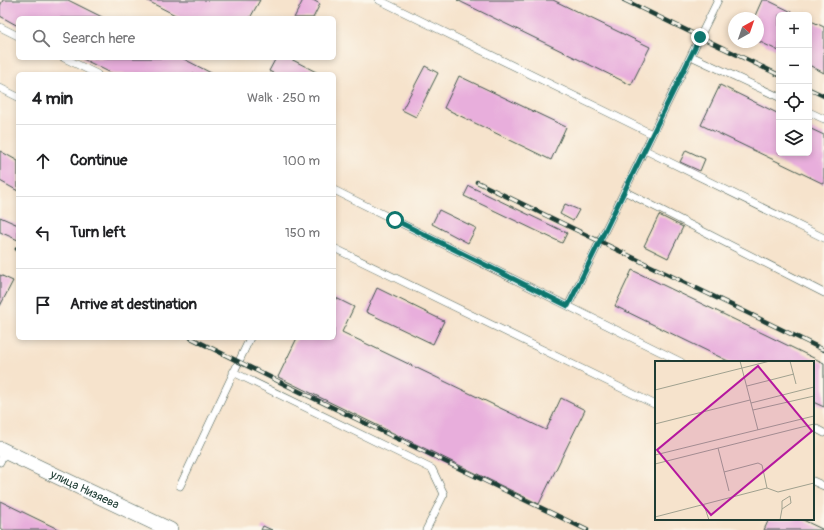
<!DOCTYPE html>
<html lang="en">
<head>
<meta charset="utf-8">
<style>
  body { margin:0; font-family:Pangolin,sans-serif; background:#f2f2f2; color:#202124 }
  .controls { position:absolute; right:12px; top:12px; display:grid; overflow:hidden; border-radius:6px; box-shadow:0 2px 6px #0003 }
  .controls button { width:36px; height:36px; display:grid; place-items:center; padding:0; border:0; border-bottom:1px solid #e0e0e0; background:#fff; color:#202124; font:20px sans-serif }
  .compass { position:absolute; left:728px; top:12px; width:36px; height:36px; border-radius:50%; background:#fff; box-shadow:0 2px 6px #0003; rotate:40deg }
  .stop { position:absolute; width:12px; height:12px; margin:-9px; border:3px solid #0f766e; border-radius:50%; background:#fff }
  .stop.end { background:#0f766e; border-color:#fff; box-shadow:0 1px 4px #0008 }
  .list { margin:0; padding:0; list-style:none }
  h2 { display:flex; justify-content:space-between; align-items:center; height:52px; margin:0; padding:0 16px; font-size:17px }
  h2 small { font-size:13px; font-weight:400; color:#757577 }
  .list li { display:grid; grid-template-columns:26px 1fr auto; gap:12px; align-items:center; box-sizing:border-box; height:72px; padding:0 16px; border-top:1px solid #e0e0e0 }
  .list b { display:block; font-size:15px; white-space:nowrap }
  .list em { font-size:13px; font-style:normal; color:#757577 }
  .icon { flex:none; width:22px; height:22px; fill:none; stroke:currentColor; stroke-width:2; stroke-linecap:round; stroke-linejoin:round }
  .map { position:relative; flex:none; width:824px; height:530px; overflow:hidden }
  .search { position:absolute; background:#fff; box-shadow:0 2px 6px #0003; left:16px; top:16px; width:320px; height:44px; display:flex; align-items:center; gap:10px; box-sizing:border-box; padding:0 14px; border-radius:6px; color:#757577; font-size:15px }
  .panel { position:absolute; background:#fff; box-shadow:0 2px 6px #0003; left:16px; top:72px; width:320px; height:268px; border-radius:6px }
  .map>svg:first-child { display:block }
  .building { fill:#e8aedc }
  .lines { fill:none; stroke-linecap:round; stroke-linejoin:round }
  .lane-casing { stroke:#3f564b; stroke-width:8 }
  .street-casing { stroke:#3f564b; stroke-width:16 }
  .lane { stroke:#fff; stroke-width:7 }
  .street { stroke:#fff; stroke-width:15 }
  .rail-casing { stroke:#1f3d34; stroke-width:4.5 }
  .rail { stroke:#fbf7ec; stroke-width:3; stroke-dasharray:9; stroke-linecap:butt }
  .route { stroke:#0f766e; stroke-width:5 }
  .labels { text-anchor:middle; stroke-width:3.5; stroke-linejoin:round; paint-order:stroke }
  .street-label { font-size:12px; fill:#1f3d34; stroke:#fbf7ec }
  .inset-road { fill:none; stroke:#a0a18f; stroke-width:1 }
  .view { fill:#b5179e; fill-opacity:0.15; stroke:#b5179e; stroke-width:2 }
  .inset-edge { fill:none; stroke:#1f3d34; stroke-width:2 }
</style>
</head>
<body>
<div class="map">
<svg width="824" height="530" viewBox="0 0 824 530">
  <rect width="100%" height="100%" fill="#fbf7ec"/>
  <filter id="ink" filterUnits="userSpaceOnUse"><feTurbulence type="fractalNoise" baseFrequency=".025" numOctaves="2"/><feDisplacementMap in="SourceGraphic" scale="8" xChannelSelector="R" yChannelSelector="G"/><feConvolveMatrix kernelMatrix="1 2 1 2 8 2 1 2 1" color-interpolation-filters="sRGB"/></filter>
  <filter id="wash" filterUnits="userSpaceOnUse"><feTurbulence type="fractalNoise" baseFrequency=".012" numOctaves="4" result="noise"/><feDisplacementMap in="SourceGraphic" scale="16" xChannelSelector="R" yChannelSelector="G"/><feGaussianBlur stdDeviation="0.9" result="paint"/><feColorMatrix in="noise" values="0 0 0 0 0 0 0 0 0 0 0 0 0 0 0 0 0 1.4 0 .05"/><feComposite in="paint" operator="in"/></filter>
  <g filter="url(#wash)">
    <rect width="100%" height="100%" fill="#f6e3cc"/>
    <g id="blocks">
      <!-- building -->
      <path class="building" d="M3,0H68L104,18H18V26L0,16V6Z
        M146,0H260L250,18H181Z
        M303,0H313L320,4L313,18H294Z
        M457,0H553L650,47L631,85Z
        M762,0H767L798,15H779V51L758,41V18H754Z
        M809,20L824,27V73L809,65Z
        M81,58H182L213,74H113Z
        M276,58H289L320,74H275L269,71Z
        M425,66L438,73L416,117L402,110Z
        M459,76L566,127L551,160L444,108Z
        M720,85L779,114V153H809V128L824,135V184L701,125Z
        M686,150L705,159L700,171L680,162Z
        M0,151L18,161V191L0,181Z
        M469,186L567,233L562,243L464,196Z
        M565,204L579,210L573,221L560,214Z
        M439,210L476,228L468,243L432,224Z
        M659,215L683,227L668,258L644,246Z
        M0,217L18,225V240L0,232Z
        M632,270L824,363V407L813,402V362H730L615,306Z
        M0,275L13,281L0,306Z
        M377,288L444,321L433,344L366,312Z
        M334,297L354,307L342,332L546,430L561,398L585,410L539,504L278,377L297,338H334Z
        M0,501L60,530H4L0,528Z
        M769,519H801L824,530H764Z
        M263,526L272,530H261Z"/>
    </g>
  </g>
  <g filter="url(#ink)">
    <use href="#blocks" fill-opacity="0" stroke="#3f564b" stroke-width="1"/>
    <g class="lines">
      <!-- lane casing -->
      <g class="lane-casing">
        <path id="lane" d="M379,0L652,134
          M0,27L18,36
          M691,56L779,97
          M64,58L97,74
          M0,88L18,97
          M809,112L824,119
          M645,150L824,238
          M334,190L681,362
          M624,191L824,293
          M334,248L656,405
          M568,306L718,0
          M233,372L432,469L444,494L426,530
          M813,427L824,433
          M0,462L5,451
          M813,481L824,486
          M180,486L250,338"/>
      </g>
      <!-- street casing -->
      <g class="street-casing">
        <g id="street">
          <path id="s1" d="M0,449L170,530"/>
        </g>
      </g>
      <!-- lane -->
      <use href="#lane" class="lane"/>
      <!-- street -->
      <use href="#street" class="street"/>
      <!-- rail casing -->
      <g class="rail-casing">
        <path id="rail" d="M624,0L779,75
          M809,89L824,96
          M477,182L824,350
          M17,249L18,250
          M191,338L288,386L587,530"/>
      </g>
      <!-- rail -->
      <use href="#rail" class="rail"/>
    </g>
  </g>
  <g class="lines" filter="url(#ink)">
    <!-- route -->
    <path class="route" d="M395,220L568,306L700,37"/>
  </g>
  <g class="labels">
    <!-- street labels -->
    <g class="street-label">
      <text dy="4" stroke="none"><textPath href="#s1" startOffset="94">улица Низяева</textPath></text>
    </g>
  </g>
  <!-- overview -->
  <g transform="translate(655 361)">
    <rect width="159" height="159" fill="#f6e3cc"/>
    <path class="inset-road" d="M85,0L103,69M135,0L141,23M92,25L139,13M0,29L115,0M96,42L159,26M98,49L159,35M0,63L95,39M63,87L74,130M0,94L159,55M0,103L159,63M69,111L103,102L107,104L112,127M112,127L123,131L159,122M49,144L54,159M0,156L112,127M125,159L127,148L136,142L135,135L127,140V148"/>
    <path class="view" d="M103,5L157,70L56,154L2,89Z"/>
    <rect width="159" height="159" class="inset-edge"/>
  </g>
</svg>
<div class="controls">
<button>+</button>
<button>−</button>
<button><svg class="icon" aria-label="locate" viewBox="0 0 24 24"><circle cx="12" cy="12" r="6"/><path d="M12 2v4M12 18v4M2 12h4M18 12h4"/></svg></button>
<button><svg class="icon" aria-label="layers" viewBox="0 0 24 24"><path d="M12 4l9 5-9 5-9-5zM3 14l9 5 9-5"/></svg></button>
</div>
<svg class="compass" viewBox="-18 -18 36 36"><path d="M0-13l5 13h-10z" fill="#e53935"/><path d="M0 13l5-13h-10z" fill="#757577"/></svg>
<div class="stop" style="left:395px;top:220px"></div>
<div class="stop end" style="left:700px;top:37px"></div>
<div class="search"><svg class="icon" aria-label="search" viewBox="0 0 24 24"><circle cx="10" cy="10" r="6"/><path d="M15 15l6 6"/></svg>Search here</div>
<section class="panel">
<h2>4 min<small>Walk · 250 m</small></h2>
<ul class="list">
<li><svg class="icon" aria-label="ahead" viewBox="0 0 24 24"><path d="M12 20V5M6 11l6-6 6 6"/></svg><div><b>Continue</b></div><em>100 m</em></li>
<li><svg class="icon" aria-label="left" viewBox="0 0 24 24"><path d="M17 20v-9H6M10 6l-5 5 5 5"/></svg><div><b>Turn left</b></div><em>150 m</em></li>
<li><svg class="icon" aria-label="arrive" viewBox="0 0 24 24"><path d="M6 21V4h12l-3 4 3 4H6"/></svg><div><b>Arrive at destination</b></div></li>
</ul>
</section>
</div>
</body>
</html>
